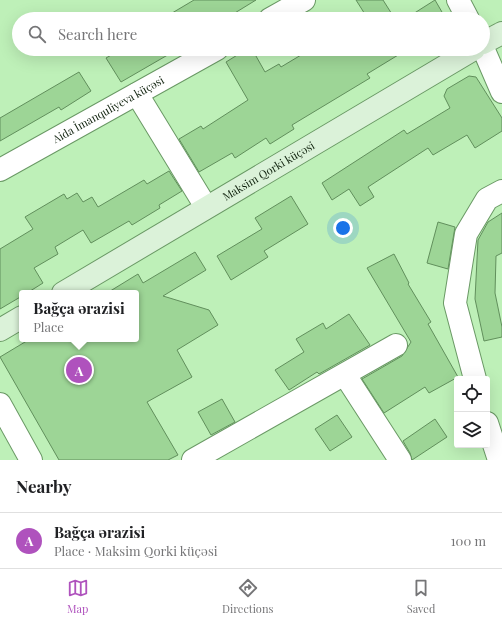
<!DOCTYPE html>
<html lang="en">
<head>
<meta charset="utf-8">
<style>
  body { margin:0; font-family:"Playfair Display",serif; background:#f2f2f2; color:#202124 }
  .controls { position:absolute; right:12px; bottom:12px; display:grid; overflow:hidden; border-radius:4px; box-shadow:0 4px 16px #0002 }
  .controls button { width:36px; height:36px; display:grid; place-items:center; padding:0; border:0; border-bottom:1px solid #e0e0e0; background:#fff; color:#202124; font:20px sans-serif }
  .you { position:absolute; left:343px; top:228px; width:14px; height:14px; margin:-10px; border:3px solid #fff; border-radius:50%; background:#1a73e8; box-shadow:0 0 0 6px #1a73e833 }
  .badge { display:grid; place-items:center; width:26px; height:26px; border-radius:50%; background:#af52bd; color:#fff; font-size:13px; font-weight:700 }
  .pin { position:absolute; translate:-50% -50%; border:2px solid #fff; box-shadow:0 1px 4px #0006 }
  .popup { position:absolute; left:19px; top:290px; width:120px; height:52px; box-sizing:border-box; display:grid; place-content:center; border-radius:4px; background:#fff; filter:drop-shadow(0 1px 3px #0005); font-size:13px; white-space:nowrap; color:#757577 }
  .popup b { font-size:15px; color:#202124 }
  .popup::after { content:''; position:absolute; left:50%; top:100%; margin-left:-8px; border:8px solid transparent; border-top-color:#fff }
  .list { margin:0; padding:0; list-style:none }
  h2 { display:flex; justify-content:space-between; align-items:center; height:52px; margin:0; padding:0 16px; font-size:17px }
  h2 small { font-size:13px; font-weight:400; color:#757577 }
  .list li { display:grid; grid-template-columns:26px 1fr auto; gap:12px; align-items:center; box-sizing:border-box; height:56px; padding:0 16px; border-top:1px solid #e0e0e0 }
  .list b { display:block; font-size:15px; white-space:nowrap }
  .list p { margin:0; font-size:13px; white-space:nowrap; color:#757577 }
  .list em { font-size:13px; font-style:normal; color:#757577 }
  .icon { flex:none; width:22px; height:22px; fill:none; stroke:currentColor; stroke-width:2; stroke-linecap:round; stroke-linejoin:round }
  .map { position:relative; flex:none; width:502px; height:460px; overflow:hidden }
  .search { position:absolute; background:#fff; box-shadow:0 4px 16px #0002; left:12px; right:12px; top:12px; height:44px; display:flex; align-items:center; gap:10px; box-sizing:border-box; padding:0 14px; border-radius:22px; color:#757577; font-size:15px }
  .sheet { height:108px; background:#fff }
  nav { display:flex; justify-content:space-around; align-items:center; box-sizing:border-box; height:56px; border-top:1px solid #e0e0e0; background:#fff; font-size:11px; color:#757577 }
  nav a { display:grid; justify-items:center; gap:2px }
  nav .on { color:#af52bd }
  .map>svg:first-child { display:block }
  .building { fill:#9dd596; stroke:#618f5c }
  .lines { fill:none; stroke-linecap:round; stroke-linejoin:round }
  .minor-casing { stroke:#6a9965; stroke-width:24 }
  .secondary-casing { stroke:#6a9965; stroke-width:24 }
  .minor { stroke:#fff; stroke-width:22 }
  .secondary { stroke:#dbf2d9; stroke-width:22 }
  .labels { text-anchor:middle; stroke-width:4; stroke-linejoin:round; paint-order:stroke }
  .street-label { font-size:11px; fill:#0e200c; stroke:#fff }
</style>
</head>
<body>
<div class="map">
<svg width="502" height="460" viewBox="0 0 502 460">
  <rect width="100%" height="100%" fill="#bef0b8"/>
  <!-- building -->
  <path class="building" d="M194,0H256L225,19H162Z
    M356,0H383L395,19H368Z
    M435,0L446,19H405Z
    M122,49H178L121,82L106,58Z
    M247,49H252L265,72L279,64L281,67L311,49H408L367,74L370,78L292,125L294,129L270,144L266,138L235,158L232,153L199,172L179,139L201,126L203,129L248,100L226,62Z
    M79,72L91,91L61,110L59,107L0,141V118Z
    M469,76L476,77L502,118V131L475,148L467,135L433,155L428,148L368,187L374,197L360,206L349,189L332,200L322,183L404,130L407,134L450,108L444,96L447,89Z
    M169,171L182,191L159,205L160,208L132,225L129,221L91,243L83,230L55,247L58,254L34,268L43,283L27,293H22V296L0,309V249L33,229L25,217L64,194L67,199L77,193L83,202L92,197L98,207L144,180L147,184Z
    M291,196L308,224L264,251L268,257L231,280L217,256L262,229L255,218Z
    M502,213V253L496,256L495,293L502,327V337L484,341L475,299L478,240L488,222Z
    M438,222L455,227L448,269L427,263Z
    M195,252L206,270L163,296L209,310L218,325L177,350L192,377L147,402L178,455L168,460H59L0,357L30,339H136V293H107L138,274L143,283Z
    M394,254L409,283L408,284L431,322L428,324L458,377L429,393L425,387L384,413L362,379L402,356L411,342L367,268Z
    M349,314L370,345L319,374L317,372L289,390L275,370L304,352L296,339L323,323L326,329Z
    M222,399L235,422L211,435L198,412Z
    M337,415L352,437L330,451L315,429Z
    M435,419L447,437L412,460L410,453L403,441Z"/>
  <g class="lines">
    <!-- minor casing -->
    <g class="minor-casing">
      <g id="minor">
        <path d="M458,0L468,19"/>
        <path d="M270,19L304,0"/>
        <path d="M483,48L502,92"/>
        <path d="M137,94L206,207"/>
        <path id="s1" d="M0,170L217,49"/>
        <path d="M345,375L400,460"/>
        <path d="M475,379L455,303L466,234L487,199L502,191"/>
        <path d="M0,404L31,460"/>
        <path d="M487,423L499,460"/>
        <path d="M193,460L396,345"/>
      </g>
    </g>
    <!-- secondary casing -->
    <g class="secondary-casing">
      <g id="secondary">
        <path d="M483,43L502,33"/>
        <path id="s2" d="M63,293L474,49"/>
        <path d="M0,330L22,317"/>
      </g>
    </g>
    <!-- minor -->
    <use href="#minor" class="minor"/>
    <!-- secondary -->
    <use href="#secondary" class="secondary"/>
  </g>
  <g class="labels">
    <!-- street labels -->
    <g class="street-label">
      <text dy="4" stroke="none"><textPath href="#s1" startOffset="124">Aida İmanquliyeva küçəsi</textPath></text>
      <text dy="4" stroke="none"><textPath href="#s2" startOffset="239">Maksim Qorki küçəsi</textPath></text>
    </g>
  </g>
</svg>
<div class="controls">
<button><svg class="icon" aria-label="locate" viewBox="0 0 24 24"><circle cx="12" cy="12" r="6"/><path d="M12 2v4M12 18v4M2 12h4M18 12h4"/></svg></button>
<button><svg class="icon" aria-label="layers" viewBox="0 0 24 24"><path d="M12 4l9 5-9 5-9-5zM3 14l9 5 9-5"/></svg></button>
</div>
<div class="you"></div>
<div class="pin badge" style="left:79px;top:370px">A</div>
<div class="popup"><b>Bağça ərazisi</b>Place</div>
<div class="search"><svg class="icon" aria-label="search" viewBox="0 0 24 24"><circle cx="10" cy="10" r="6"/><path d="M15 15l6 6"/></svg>Search here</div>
</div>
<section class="sheet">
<h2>Nearby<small></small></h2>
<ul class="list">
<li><span class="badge">A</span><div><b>Bağça ərazisi</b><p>Place · Maksim Qorki küçəsi</p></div><em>100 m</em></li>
</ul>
</section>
<nav>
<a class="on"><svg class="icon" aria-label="map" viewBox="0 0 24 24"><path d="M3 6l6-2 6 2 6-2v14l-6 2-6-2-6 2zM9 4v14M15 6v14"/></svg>Map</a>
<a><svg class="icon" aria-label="directions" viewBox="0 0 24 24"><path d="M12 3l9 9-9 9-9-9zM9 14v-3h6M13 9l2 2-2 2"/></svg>Directions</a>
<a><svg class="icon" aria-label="saved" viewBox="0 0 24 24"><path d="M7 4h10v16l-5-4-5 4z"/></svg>Saved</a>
</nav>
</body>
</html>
